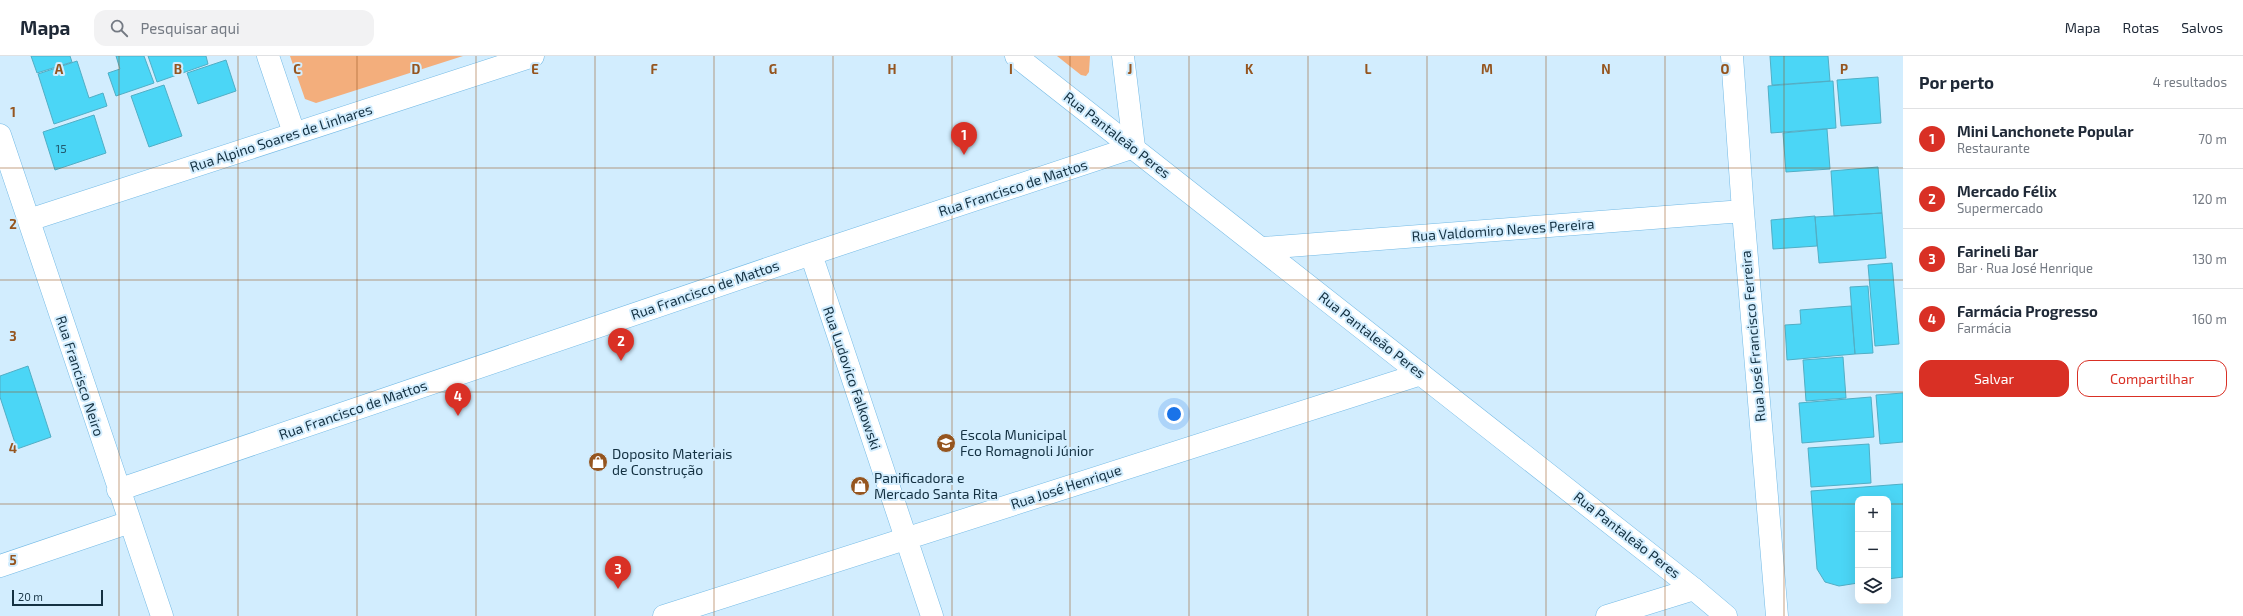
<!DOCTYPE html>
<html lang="pt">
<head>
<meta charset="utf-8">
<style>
  body { margin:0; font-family:"Exo 2",sans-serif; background:#f2f2f3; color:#1f2937 }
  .controls { position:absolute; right:12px; bottom:12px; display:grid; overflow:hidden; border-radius:8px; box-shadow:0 4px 16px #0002 }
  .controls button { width:36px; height:36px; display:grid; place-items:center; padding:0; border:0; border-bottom:1px solid #e0e1e3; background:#fff; color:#1f2937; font:20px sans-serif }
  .scale { position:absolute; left:12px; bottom:10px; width:91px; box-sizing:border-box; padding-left:4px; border:2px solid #143142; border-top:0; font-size:11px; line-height:14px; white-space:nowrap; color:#143142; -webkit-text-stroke:3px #d2edfe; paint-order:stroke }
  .you { position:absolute; left:1174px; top:358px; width:14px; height:14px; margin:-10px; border:3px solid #fff; border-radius:50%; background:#1a73e8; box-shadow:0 0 0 6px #1a73e833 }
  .badge { display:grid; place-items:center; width:26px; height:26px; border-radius:50%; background:#d93025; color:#fff; font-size:13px; font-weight:700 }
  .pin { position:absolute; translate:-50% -33px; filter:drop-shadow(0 1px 2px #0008) }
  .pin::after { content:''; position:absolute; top:21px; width:14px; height:12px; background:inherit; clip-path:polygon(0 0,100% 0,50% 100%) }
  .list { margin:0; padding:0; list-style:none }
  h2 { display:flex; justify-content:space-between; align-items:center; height:52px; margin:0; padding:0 16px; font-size:17px }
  h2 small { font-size:13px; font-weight:400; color:#747a83 }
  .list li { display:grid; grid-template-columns:26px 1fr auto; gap:12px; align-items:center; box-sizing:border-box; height:60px; padding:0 16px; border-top:1px solid #e0e1e3 }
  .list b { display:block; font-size:15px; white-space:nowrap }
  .list p { margin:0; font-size:13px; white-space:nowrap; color:#747a83 }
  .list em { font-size:13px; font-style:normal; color:#747a83 }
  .actions { display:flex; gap:8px; padding:12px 16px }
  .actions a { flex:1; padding:9px 0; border:1px solid #d93025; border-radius:12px; text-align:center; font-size:14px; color:#d93025 }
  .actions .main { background:#d93025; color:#fff }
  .icon { flex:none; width:22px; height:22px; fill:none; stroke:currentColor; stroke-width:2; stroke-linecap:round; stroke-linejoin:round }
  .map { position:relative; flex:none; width:1903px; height:560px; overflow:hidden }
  header { display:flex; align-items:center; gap:24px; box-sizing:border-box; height:56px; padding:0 20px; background:#fff; border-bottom:1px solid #e0e1e3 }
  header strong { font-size:19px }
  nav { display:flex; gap:22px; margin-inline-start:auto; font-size:14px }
  .search { width:280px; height:36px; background:#f2f2f3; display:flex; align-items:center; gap:10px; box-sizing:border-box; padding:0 14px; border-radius:12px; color:#747a83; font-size:15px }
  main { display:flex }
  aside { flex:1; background:#fff }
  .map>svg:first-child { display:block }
  .green { fill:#f3ae7c }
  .building { fill:#4bd6f6; stroke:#51aec5 }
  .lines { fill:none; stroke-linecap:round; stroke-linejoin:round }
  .minor-casing { stroke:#74bae5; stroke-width:23 }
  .tertiary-casing { stroke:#74bae5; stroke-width:23 }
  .minor { stroke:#fff; stroke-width:22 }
  .tertiary { stroke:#fff; stroke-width:22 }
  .grid { fill:none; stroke:#95551f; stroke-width:1; stroke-opacity:0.55 }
  .labels { text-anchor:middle; stroke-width:4; stroke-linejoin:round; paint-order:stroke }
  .number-label { font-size:12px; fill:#225a6f }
  .street-label { font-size:14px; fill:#143142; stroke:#d2edfe }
  .poi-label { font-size:14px; fill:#143142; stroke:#d2edfe; text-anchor:start }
  .grid-label { font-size:13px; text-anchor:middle; font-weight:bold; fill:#95551f; stroke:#d2edfe; stroke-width:4; stroke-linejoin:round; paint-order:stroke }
</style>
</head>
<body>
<header>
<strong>Mapa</strong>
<div class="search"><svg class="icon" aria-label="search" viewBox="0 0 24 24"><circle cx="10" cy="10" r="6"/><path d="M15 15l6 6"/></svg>Pesquisar aqui</div>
<nav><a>Mapa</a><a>Rotas</a><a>Salvos</a></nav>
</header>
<main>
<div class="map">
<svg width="1903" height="560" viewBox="0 0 1903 560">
  <rect width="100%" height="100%" fill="#d2edfe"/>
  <!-- green -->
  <path class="green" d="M290,0H463L316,47L305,43Z
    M1057,0H1090L1089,16L1086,20L1081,19Z"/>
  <!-- building -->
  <path class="building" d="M31,0H70L72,6L37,17Z
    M116,0H144L154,27L116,40L108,17L120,13Z
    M148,0H206L208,8L157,26Z
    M1770,0H1828L1830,25L1772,29Z
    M226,4L236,35L198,48L187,17Z
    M77,5L89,42L103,37L107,50L54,68L38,18Z
    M1878,21L1881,67L1841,70L1837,24Z
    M1833,25L1836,72L1771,77L1768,30Z
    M164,29L182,80L149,91L131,40Z
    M94,59L106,97L55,114L43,76Z
    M1827,73L1830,113L1786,116L1783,77Z
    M1878,111L1882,157L1834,160L1831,115Z
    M1882,157L1886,202L1819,207L1815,161Z
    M1815,160L1817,190L1773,193L1771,164Z
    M1892,207L1899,288L1875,290L1868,209Z
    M1868,230L1873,297L1855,298L1850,231Z
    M1851,250L1855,298L1787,304L1785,269L1801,268L1800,254Z
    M1843,301L1846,342L1806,345L1803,304Z
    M28,310L51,381L17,393L0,341V320Z
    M1903,337V386L1880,388L1876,339Z
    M1871,341L1874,381L1802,387L1799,347Z
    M1869,388L1871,427L1811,431L1808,392Z
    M1903,428V521L1888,523V443H1858V527L1839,530L1825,526L1817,513L1811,435Z"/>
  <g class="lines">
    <!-- minor casing -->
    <g class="minor-casing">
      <path id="minor" d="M268,0L294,77
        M1732,0L1743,155L1777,560
        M0,79L162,560
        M29,164L533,0
        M1263,192L1743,155
        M811,198L932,560
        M118,434L811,198L1134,91L1123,0
        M0,510L130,466
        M664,560L1421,318
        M1607,560L1694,533"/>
    </g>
    <!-- tertiary casing -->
    <g class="tertiary-casing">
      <path id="tertiary" d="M1016,0L1694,533L1726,560"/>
    </g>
    <!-- minor -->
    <use href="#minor" class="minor"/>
    <!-- tertiary -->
    <use href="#tertiary" class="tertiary"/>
  </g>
  <!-- grid -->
  <path class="grid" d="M119,0V560M238,0V560M357,0V560M476,0V560M595,0V560M714,0V560M833,0V560M952,0V560M1070,0V560M1189,0V560M1308,0V560M1427,0V560M1546,0V560M1665,0V560M1784,0V560M0,112H1903M0,224H1903M0,336H1903M0,448H1858M1888,448H1903"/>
  <!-- icons -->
  <defs>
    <g id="school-disc" transform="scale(1)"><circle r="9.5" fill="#95551f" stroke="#d2edfe"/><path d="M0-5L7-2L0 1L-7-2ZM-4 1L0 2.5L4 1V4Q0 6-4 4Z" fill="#fff"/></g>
    <g id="shop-disc" transform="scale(1)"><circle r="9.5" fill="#95551f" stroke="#d2edfe"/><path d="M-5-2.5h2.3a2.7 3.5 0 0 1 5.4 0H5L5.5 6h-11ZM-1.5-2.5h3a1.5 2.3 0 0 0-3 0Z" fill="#fff"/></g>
  </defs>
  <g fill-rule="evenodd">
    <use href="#school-disc" x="946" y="387"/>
    <use href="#shop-disc" x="598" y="406"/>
    <use href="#shop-disc" x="860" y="430"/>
  </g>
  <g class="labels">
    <!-- number labels -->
    <g class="number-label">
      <text x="61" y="97">15</text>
    </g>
    <!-- street labels -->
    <g class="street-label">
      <text transform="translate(1117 79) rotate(38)" y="5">Rua Pantaleão Peres</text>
      <text transform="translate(281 82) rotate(-18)" y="5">Rua Alpino Soares de Linhares</text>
      <text transform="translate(1013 132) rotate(-18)" y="5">Rua Francisco de Mattos</text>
      <text transform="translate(1503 174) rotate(-4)" y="5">Rua Valdomiro Neves Pereira</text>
      <text transform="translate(705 234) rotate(-19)" y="5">Rua Francisco de Mattos</text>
      <text transform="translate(1372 279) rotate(38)" y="5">Rua Pantaleão Peres</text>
      <text transform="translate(1753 280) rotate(-95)" y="5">Rua José Francisco Ferreira</text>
      <text transform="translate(80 320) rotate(72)" y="5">Rua Francisco Neiro</text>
      <text transform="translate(852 322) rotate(71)" y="5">Rua Ludovico Falkowski</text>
      <text transform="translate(353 354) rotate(-19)" y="5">Rua Francisco de Mattos</text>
      <text transform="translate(1066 431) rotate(-18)" y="5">Rua José Henrique</text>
      <text transform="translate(1627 479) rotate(38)" y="5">Rua Pantaleão Peres</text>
    </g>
    <!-- poi labels -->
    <g class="poi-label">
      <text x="960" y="384">Escola Municipal<tspan x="960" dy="16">Fco Romagnoli Júnior</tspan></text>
      <text x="612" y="403">Doposito Materiais<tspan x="612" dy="16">de Construção</tspan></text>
      <text x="874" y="427">Panificadora e<tspan x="874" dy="16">Mercado Santa Rita</tspan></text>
    </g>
  </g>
  <g class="grid-label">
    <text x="59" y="18">A</text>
    <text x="178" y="18">B</text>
    <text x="297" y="18">C</text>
    <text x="416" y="18">D</text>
    <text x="535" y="18">E</text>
    <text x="654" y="18">F</text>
    <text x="773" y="18">G</text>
    <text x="892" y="18">H</text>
    <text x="1011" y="18">I</text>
    <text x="1130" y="18">J</text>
    <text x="1249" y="18">K</text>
    <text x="1368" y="18">L</text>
    <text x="1487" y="18">M</text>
    <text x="1606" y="18">N</text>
    <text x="1725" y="18">O</text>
    <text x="1844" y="18">P</text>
    <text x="13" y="61">1</text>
    <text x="13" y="173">2</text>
    <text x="13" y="285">3</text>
    <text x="13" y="397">4</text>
    <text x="13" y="509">5</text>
  </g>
</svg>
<div class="controls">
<button>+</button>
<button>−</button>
<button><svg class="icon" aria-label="layers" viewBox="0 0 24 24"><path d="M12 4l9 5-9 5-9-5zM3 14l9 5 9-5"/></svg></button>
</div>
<div class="scale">20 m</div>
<div class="you"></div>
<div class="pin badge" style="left:964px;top:99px">1</div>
<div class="pin badge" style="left:621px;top:305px">2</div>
<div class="pin badge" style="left:618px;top:533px">3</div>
<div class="pin badge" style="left:458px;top:360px">4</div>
</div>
<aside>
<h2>Por perto<small>4 resultados</small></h2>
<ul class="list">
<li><span class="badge">1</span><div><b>Mini Lanchonete Popular</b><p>Restaurante</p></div><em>70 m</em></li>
<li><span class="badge">2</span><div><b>Mercado Félix</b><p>Supermercado</p></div><em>120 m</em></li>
<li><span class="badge">3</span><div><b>Farineli Bar</b><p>Bar · Rua José Henrique</p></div><em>130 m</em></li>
<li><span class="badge">4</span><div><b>Farmácia Progresso</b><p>Farmácia</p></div><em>160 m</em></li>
</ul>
<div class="actions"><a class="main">Salvar</a><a>Compartilhar</a></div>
</aside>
</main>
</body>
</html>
